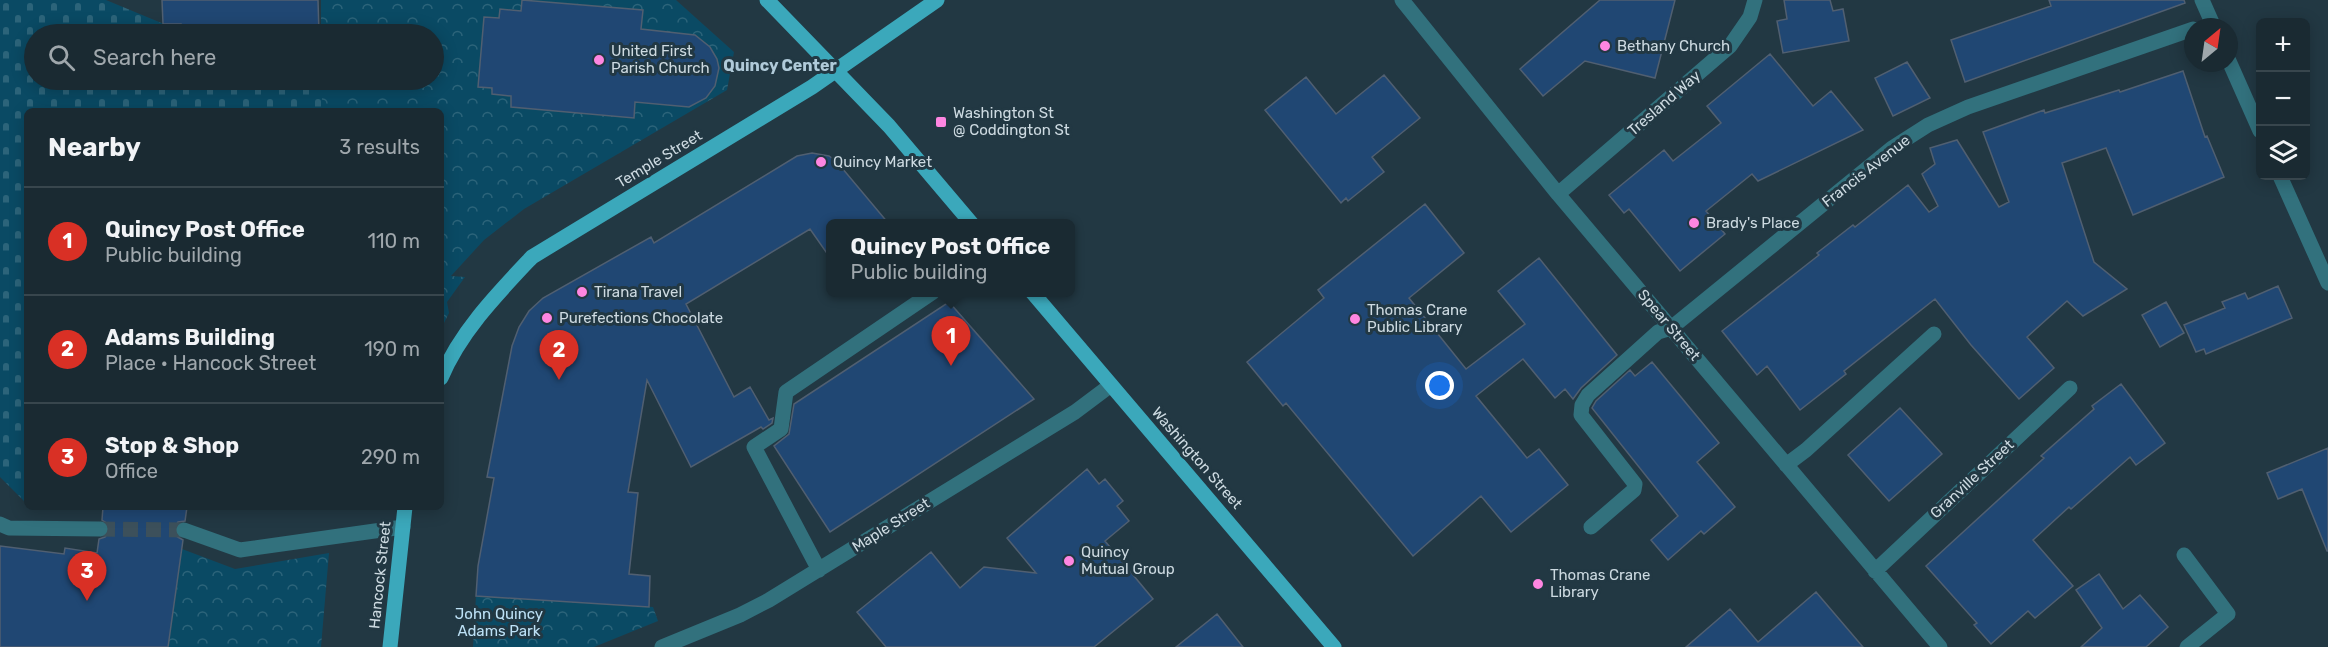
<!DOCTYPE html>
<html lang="en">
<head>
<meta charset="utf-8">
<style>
  body { margin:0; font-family:Rubik,sans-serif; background:#23323a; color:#f1f3f6 }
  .controls { position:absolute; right:18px; top:18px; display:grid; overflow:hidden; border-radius:9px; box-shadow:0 3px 15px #0003 }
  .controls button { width:54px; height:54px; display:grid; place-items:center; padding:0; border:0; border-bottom:2px solid #38464d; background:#1a2a32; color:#f1f3f6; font:30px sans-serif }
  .compass { position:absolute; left:2184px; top:18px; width:54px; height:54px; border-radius:50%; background:#1a2a32; box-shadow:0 3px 15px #0003; rotate:29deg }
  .you { position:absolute; left:1440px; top:386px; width:21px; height:21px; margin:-15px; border:4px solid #fff; border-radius:50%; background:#1a73e8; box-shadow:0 0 0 9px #1a73e833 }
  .badge { display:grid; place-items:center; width:39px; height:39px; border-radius:50%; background:#d93025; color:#fff; font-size:20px; font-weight:700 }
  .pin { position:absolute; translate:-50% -50px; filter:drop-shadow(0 2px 3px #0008) }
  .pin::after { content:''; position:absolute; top:32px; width:21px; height:18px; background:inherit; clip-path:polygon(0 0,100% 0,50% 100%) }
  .popup { position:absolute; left:826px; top:219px; width:249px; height:78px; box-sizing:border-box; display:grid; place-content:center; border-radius:9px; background:#1a2a32; filter:drop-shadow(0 2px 4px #0005); font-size:20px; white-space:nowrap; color:#9fa7ac }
  .popup b { font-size:22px; color:#f1f3f6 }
  .popup::after { content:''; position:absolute; left:50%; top:100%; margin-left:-12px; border:12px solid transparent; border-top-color:#1a2a32 }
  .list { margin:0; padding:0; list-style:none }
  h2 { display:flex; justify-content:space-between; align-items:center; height:78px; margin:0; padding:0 24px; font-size:26px }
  h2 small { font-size:20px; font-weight:400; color:#9fa7ac }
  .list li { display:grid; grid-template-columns:39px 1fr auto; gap:18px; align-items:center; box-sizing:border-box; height:108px; padding:0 24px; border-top:2px solid #38464d }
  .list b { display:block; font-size:22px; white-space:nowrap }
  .list p { margin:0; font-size:20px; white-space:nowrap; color:#9fa7ac }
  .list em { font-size:20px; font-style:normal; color:#9fa7ac }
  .icon { flex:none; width:33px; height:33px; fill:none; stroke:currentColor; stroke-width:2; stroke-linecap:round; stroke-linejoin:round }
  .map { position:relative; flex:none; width:2328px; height:647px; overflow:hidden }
  .search { position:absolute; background:#1a2a32; box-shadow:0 3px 15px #0003; left:24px; top:24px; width:420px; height:66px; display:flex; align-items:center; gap:15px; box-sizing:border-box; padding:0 21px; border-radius:33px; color:#9fa7ac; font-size:22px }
  .panel { position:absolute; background:#1a2a32; box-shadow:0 3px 15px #0003; left:24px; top:108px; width:420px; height:402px; border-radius:9px }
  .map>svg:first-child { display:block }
  .cemetery { fill:url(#cemetery-stones) }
  .park { fill:url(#park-crowns) }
  .building { fill:#204773; stroke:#505f71; stroke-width:1.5 }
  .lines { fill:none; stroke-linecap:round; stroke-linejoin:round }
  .minor-tunnel { stroke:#3c505b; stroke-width:15; stroke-dasharray:15 8; stroke-linecap:butt }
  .minor { stroke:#32717d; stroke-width:15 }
  .major { stroke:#3ba8bb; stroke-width:15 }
  .poi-dot { fill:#fe86e1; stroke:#223843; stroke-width:2 }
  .labels { text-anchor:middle; stroke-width:6; stroke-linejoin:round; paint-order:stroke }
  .poi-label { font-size:15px; fill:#cddae1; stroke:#223843; text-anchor:start }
  .street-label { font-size:15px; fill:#cddae1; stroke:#223843 }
  .park-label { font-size:15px; fill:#bde1f6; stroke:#223843 }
  .neighbourhood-label { font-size:16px; font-weight:bold; fill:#b0cad9; stroke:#223843 }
</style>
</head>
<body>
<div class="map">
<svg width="2328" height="647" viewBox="0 0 2328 647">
  <defs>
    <pattern id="cemetery-stones" width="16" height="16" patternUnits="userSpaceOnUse" patternTransform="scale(1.5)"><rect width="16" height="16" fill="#0a4a64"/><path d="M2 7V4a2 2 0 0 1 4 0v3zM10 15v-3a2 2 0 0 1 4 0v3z" fill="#2c647a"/></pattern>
    <pattern id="park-crowns" width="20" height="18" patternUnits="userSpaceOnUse" patternTransform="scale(1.5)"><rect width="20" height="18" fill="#0a4a64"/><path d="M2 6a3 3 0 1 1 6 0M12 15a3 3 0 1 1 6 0" fill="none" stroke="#2c647a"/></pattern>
  </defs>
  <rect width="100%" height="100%" fill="#223843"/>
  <!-- cemetery -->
  <path class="cemetery" d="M0,0H106L188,34H34V80H322V111H27V504L0,477Z"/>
  <!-- park -->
  <path class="park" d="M321,0H676L734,52L727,90L524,209L484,240L451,276L465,277L447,302L449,313L441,329V111H322V80H434V34H321Z
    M182,549L235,569L329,553L321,647H168Z
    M476,596L653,607L658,621L594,647H473Z"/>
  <!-- building -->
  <path class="building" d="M162,0H318L319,34H200V31L181,32V24H163Z
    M522,0L643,10L641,29L695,35L710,47L717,59L719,68L715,86L706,98L689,107L635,102L634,118L511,107V96L492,94V88L478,87L484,17L499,18L500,9L521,11Z
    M1600,0H1675L1655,78L1585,61L1543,96L1520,69Z
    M1784,0H1830L1833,11L1843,9L1849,41L1783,53L1777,21L1787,19Z
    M2049,0H2184L2185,3L1965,82L1951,40L2051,6Z
    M1770,54L1813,106L1831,91L1863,130L1758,181L1752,174L1706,211L1725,234L1680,271L1629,209L1624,213L1609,195L1664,150L1673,161L1721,123L1707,106Z
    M1907,62L1930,98L1893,116L1875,78Z
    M2183,71L2205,137L2207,136L2224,177L2133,215L2106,148L2062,163L2094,262L2127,289L2083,316L2067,301L2027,337L2054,368L2019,399L1971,345L1935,299L1844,371L1846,374L1800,410L1767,366L1757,375L1722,331L1819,255L1817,253L1853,225L1855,227L1908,185L1929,212L1938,206L1922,174L1935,164L1930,148L1957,140L1999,207L2009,202L1983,132L2044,110L2045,113L2119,90L2120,92Z
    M1384,75L1420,118L1372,157L1384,172L1348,201L1346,198L1341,203L1265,110L1306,77L1336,114Z
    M812,153L829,156L837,162L889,224H831V259L810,229L686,304L734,397L750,387L769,420L773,418L772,423L763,429L761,427L691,467L647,380L628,492L638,493L629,574L650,576L649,607L476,596L478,566L494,478L487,477L512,346L519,327L529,311L543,298L651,237L654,243L797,156Z
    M1425,204L1464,253L1409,298L1466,369L1525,324L1498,291L1539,258L1617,355L1581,388L1573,399L1565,389L1555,398L1523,359L1476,396L1527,458L1539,449L1568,485L1511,532L1481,496L1413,556L1286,403L1283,406L1247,362L1324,298L1318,290Z
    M2278,286L2292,318L2206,354L2204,349L2196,352L2184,325L2225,308L2222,302L2245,293L2248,299Z
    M949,302L1034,399L830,532L774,446L789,434L794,404Z
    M2166,302L2184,333L2160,347L2142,315Z
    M1652,362L1719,443L1697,462L1735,507L1704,534L1701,531L1668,560L1651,540L1678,516L1592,408L1596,401L1630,370L1635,376Z
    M2121,384L2165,443L2136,465L2130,457L2071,509L2069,507L2033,540L2073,586L2035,618L2028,611L1991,644L1974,625L1977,623L1926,566L2044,458L2041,456L2094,409L2092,406Z
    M1900,408L1942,454L1889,501L1848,455Z
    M2328,448V551H2327L2302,489L2278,499L2267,473Z
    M1087,469L1099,484L1105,479L1123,501L1117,506L1129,521L1105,541L1153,599L1094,647H886L857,612L931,552L960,588L984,567L1036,573L1007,538Z
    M103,507H187L185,521L178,522L175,527L176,536L183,540L168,647H0V546L64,554L65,548L97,553L99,539L105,537L110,530L108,524L102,520Z
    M2099,574L2123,609L2140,595L2168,627L2146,647H2081L2102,628L2076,590Z
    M1816,592L1863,647H1686L1730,609L1758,642Z
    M1217,614L1243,647H1176Z"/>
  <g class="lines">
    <!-- minor-tunnel -->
    <path class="minor-tunnel" d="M100,529L184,530"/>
    <!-- minor -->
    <path class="minor" d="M1402,0L1558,194L1940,647
      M2202,0L2214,27
      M2229,61L2260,131
      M2280,176L2328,283
      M1558,194L1730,46L1750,17L1755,0
      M1786,465L1806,450L1934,334
      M0,524L9,528L100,529
      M1591,527L1634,490L1635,484L1581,415L1582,405L1588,395L1658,332L1671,328L1892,148L1928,125L1968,107L2193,29
      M184,530L240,550L403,527
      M2184,555L2228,614L2187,647
      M819,570L754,447L781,429L786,392L933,292
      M1875,571L2070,388
      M662,647L740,615L769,600L1075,412L1111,385"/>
    <!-- major -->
    <path class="major" d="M767,0L889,126L972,224
      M1032,292L1334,647
      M441,378C460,332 498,293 532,257L812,87L937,0
      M390,647L405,507"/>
  </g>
  <!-- markers -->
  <g class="poi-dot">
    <circle cx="1605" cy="46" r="6"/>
    <circle cx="599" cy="60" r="6"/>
    <rect x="935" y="116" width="12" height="12" rx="3"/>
    <circle cx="821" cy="162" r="6"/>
    <circle cx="1694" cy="223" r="6"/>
    <circle cx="582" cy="292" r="6"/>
    <circle cx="547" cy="318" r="6"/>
    <circle cx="1355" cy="319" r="6"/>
    <circle cx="1069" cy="561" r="6"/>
    <circle cx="1538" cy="584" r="6"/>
  </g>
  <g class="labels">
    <!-- poi labels -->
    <g class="poi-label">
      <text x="1617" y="51">Bethany Church</text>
      <text x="611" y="56">United First<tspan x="611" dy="17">Parish Church</tspan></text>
      <text x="953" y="118">Washington St<tspan x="953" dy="17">@ Coddington St</tspan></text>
      <text x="833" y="167">Quincy Market</text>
      <text x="1706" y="228">Brady's Place</text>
      <text x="594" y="297">Tirana Travel</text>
      <text x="1367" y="315">Thomas Crane<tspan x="1367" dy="17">Public Library</tspan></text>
      <text x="559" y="323">Purefections Chocolate</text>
      <text x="1081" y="557">Quincy<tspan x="1081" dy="17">Mutual Group</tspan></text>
      <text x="1550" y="580">Thomas Crane<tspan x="1550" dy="17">Library</tspan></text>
    </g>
    <!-- street labels -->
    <g class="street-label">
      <text transform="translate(1664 103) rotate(-41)" y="5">Tresland Way</text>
      <text transform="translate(659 159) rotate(-31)" y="5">Temple Street</text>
      <text transform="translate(1866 171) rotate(-38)" y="5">Francis Avenue</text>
      <text transform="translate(1669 325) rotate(50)" y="5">Spear Street</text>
      <text transform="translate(1197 458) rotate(49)" y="5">Washington Street</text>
      <text transform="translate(1972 479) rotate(-43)" y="5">Granville Street</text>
      <text transform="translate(891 525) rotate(-32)" y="5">Maple Street</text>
      <text transform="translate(380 575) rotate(-84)" y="5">Hancock Street</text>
    </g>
    <!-- park labels -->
    <g class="park-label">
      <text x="499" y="619">John Quincy<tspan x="499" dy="17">Adams Park</tspan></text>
    </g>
    <!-- neighbourhood labels -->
    <g class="neighbourhood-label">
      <text x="780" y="71">Quincy Center</text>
    </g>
  </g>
</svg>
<div class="controls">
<button>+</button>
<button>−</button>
<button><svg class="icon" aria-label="layers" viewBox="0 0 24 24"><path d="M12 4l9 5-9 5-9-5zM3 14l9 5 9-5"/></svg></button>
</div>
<svg class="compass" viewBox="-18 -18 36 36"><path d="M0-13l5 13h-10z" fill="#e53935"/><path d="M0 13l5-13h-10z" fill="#9fa7ac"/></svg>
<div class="you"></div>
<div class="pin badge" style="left:951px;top:366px">1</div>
<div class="popup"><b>Quincy Post Office</b>Public building</div>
<div class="pin badge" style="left:559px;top:380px">2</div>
<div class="pin badge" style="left:87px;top:601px">3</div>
<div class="search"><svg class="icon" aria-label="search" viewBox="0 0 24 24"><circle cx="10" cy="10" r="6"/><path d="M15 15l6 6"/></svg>Search here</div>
<section class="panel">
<h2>Nearby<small>3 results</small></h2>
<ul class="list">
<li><span class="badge">1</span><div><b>Quincy Post Office</b><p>Public building</p></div><em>110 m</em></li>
<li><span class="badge">2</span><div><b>Adams Building</b><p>Place · Hancock Street</p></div><em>190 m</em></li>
<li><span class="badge">3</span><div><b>Stop &amp; Shop</b><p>Office</p></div><em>290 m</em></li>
</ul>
</section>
</div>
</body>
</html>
